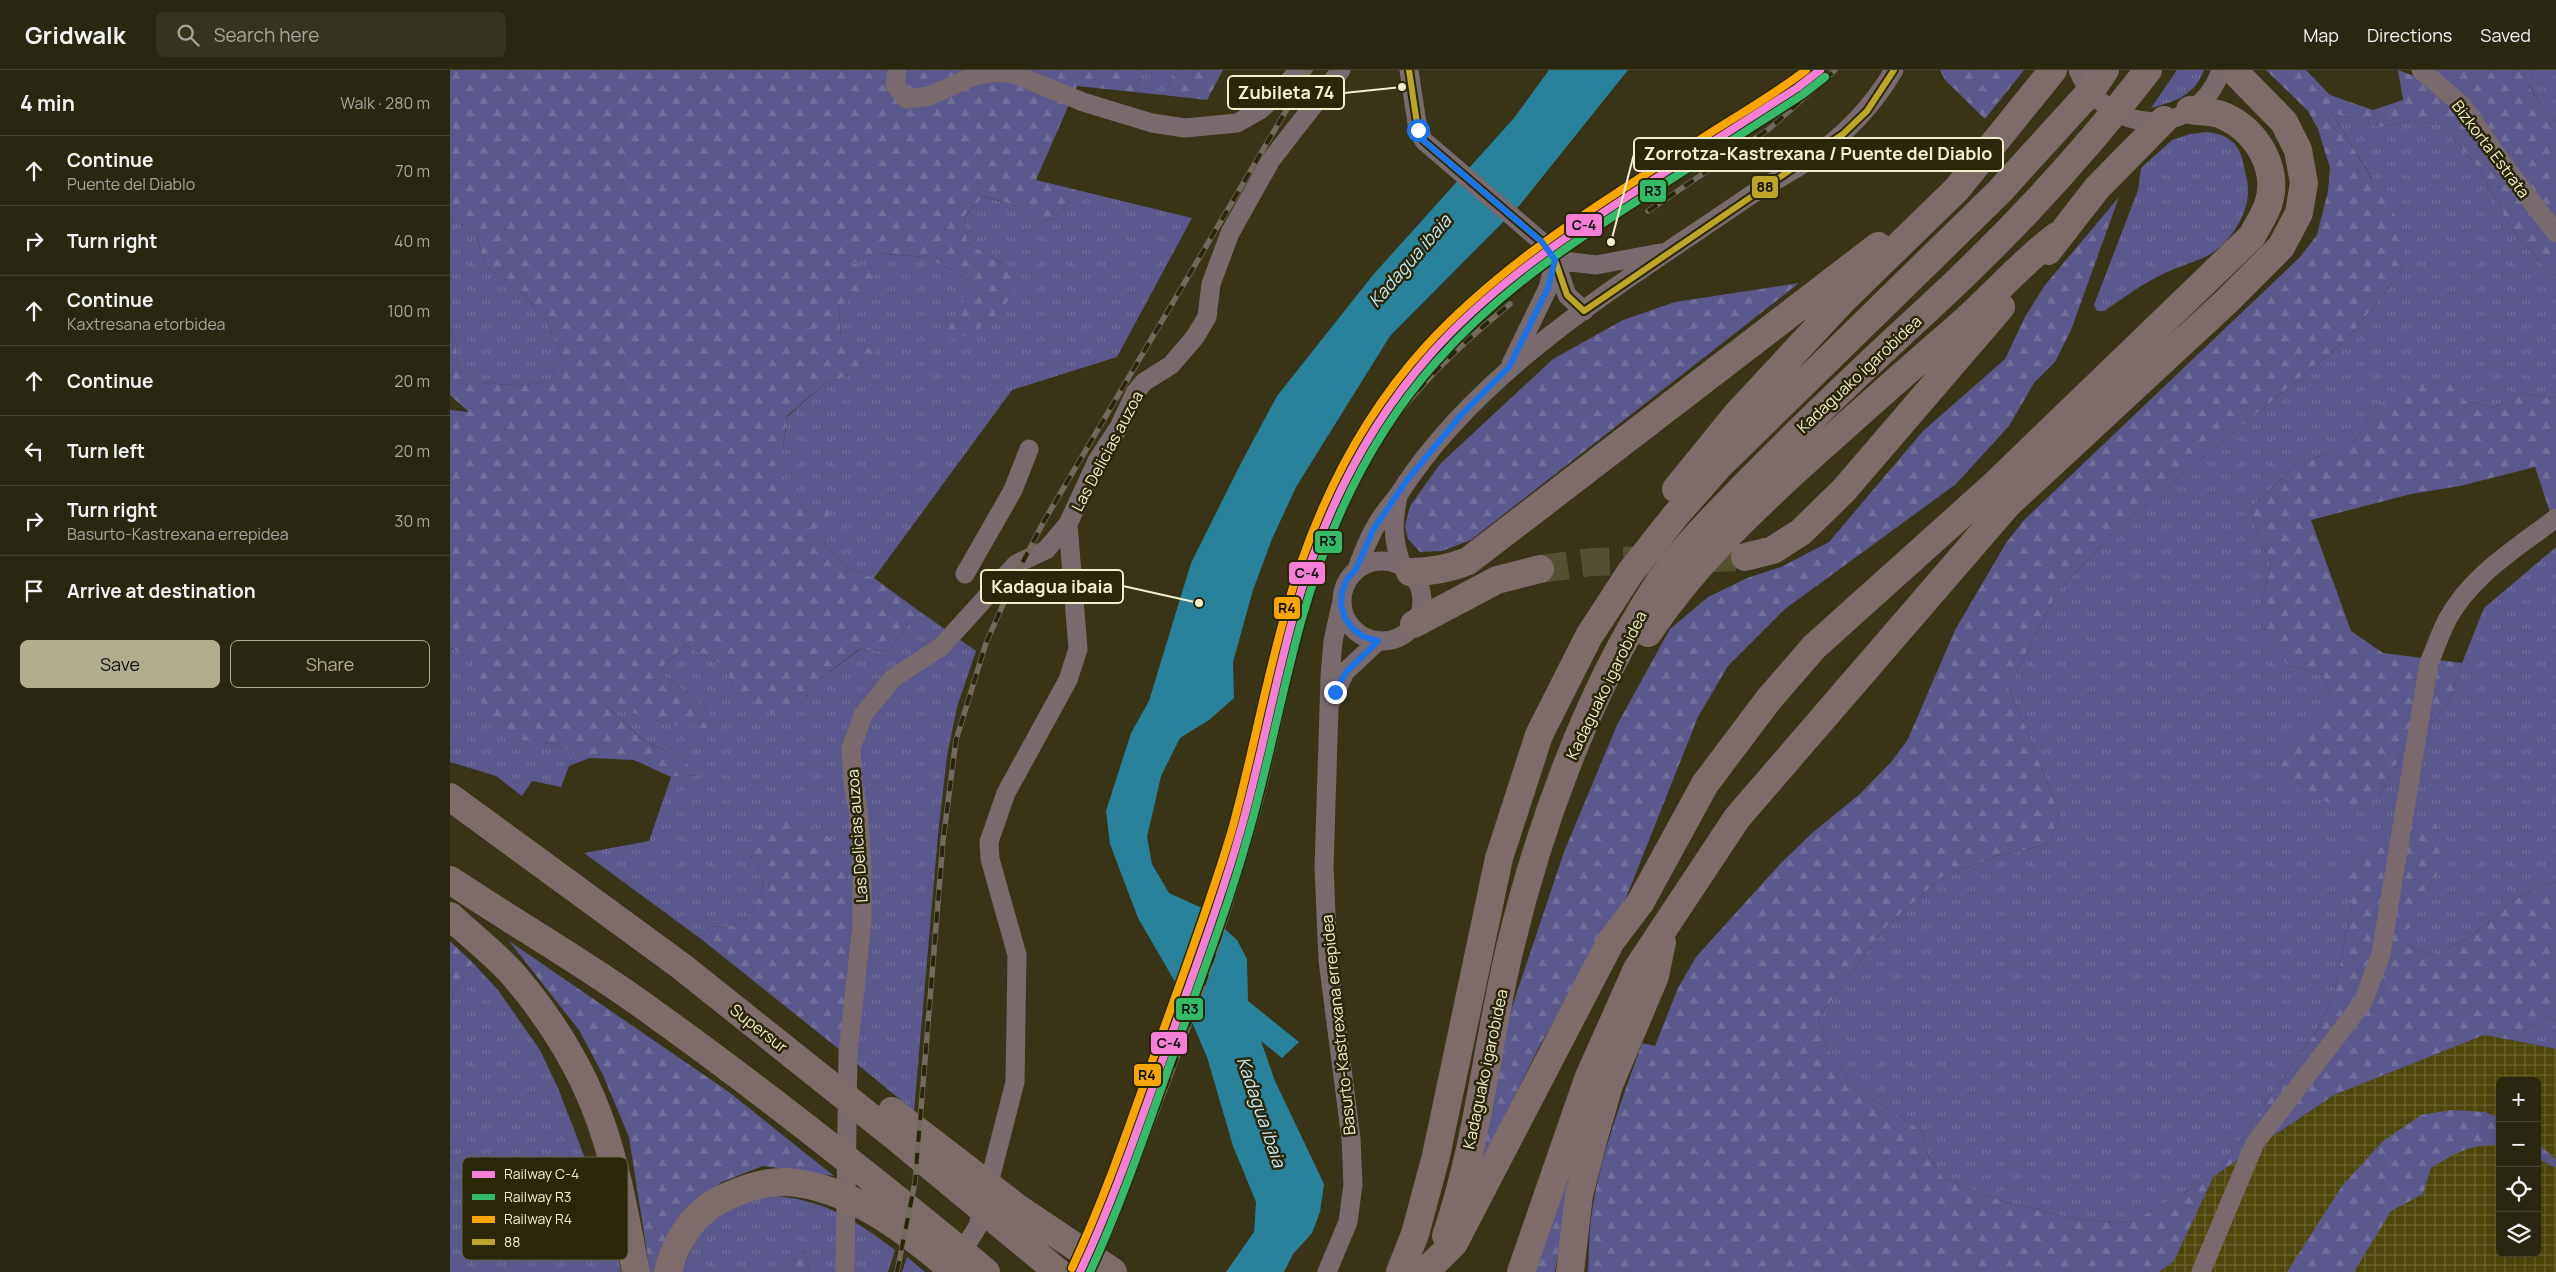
<!DOCTYPE html>
<html lang="en">
<head>
<meta charset="utf-8">
<style>
  body { margin:0; font-family:Manrope,sans-serif; background:#36331e; color:#f1f3f6 }
  .controls { position:absolute; right:15px; bottom:15px; display:grid; overflow:hidden; border-radius:8px; box-shadow:0 5px 20px #0002 }
  .controls button { width:45px; height:45px; display:grid; place-items:center; padding:0; border:0; border-bottom:1px solid #464430; background:#2a2710; color:#f1f3f6; font:25px sans-serif }
  .stop { position:absolute; width:15px; height:15px; margin:-11px; border:4px solid #1a73e8; border-radius:50%; background:#fff }
  .stop.end { background:#1a73e8; border-color:#fff; box-shadow:0 1px 5px #0008 }
  .list { margin:0; padding:0; list-style:none }
  h2 { display:flex; justify-content:space-between; align-items:center; height:65px; margin:0; padding:0 20px; font-size:21px }
  h2 small { font-size:16px; font-weight:400; color:#a5a59f }
  .list li { display:grid; grid-template-columns:32px 1fr auto; gap:15px; align-items:center; box-sizing:border-box; height:70px; padding:0 20px; border-top:1px solid #464430 }
  .list b { display:block; font-size:19px; white-space:nowrap }
  .list p { margin:0; font-size:16px; white-space:nowrap; color:#a5a59f }
  .list em { font-size:16px; font-style:normal; color:#a5a59f }
  .actions { display:flex; gap:10px; padding:15px 20px }
  .actions a { flex:1; padding:11px 0; border:1px solid #b1ae8d; border-radius:8px; text-align:center; font-size:18px; color:#b1ae8d }
  .actions .main { background:#b1ae8d; color:#111 }
  .icon { flex:none; width:28px; height:28px; fill:none; stroke:currentColor; stroke-width:2; stroke-linecap:round; stroke-linejoin:round }
  .map { position:relative; flex:none; width:2106px; height:1202px; overflow:hidden }
  header { display:flex; align-items:center; gap:30px; box-sizing:border-box; height:70px; padding:0 25px; background:#2a2710; border-bottom:1px solid #464430 }
  header strong { font-size:24px }
  nav { display:flex; gap:28px; margin-inline-start:auto; font-size:18px }
  .search { width:350px; height:45px; background:#36331e; display:flex; align-items:center; gap:12px; box-sizing:border-box; padding:0 18px; border-radius:8px; color:#a5a59f; font-size:19px }
  main { display:flex }
  aside { flex:1; background:#2a2710 }
  .map>svg:first-child { display:block }
  .industrial { fill:url(#industrial-grid); fill-rule:evenodd }
  .grass { fill:url(#grass-tufts) }
  .forest { fill:url(#forest-firs) }
  .water { fill:#29829b }
  .lines { fill:none; stroke-linecap:round; stroke-linejoin:round }
  .highway-tunnel { stroke:#545031; stroke-width:28; stroke-dasharray:28 14; stroke-linecap:butt }
  .minor { stroke:#796a6e; stroke-width:19 }
  .highway { stroke:#7d6c69; stroke-width:28 }
  .rail-casing { stroke:#726a5c; stroke-width:5.5 }
  .rail { stroke:#292609; stroke-width:4; stroke-dasharray:11; stroke-linecap:butt }
  .bus-1-casing { stroke:#292609; stroke-width:10 }
  .bus-1 { stroke:#bea527; stroke-width:6 }
  .rail-1-casing { stroke:#292609; stroke-width:11 }
  .rail-2-casing { stroke:#292609; stroke-width:11 }
  .rail-3-casing { stroke:#292609; stroke-width:11 }
  .rail-1 { stroke:#f57ed7; stroke-width:8 }
  .rail-2 { stroke:#34bb68; stroke-width:8 }
  .rail-3 { stroke:#f7a600; stroke-width:8 }
  .route { stroke:#1a73e8; stroke-width:6 }
  .labels { text-anchor:middle; stroke-width:5; stroke-linejoin:round; paint-order:stroke }
  .street-label { font-size:16px; fill:#f2efcd; stroke:#292609 }
  .water-label { font-size:18px; font-style:italic; fill:#c8e9f5; stroke:#292609 }
  .key { fill:#292609; stroke:#656244; stroke-width:1 }
  .key-label { font-size:14px; fill:#f2efcd }
  .leader { fill:none; stroke:#f2efcd; stroke-width:2 }
  .callout-dot { fill:#f2efcd; stroke:#292609; stroke-width:2 }
  .callout { fill:#292609; stroke:#f2efcd; stroke-width:2 }
  .callout-label { font-size:18px; text-anchor:middle; font-weight:bold; fill:#f2efcd }
  .line-badge { stroke:#292609; stroke-width:2 }
  .pale-badge-label { font-size:14px; text-anchor:middle; font-weight:bold; fill:#111 }
</style>
</head>
<body>
<header>
<strong>Gridwalk</strong>
<div class="search"><svg class="icon" aria-label="search" viewBox="0 0 24 24"><circle cx="10" cy="10" r="6"/><path d="M15 15l6 6"/></svg>Search here</div>
<nav><a>Map</a><a>Directions</a><a>Saved</a></nav>
</header>
<main>
<aside>
<h2>4 min<small>Walk · 280 m</small></h2>
<ul class="list">
<li><svg class="icon" aria-label="ahead" viewBox="0 0 24 24"><path d="M12 20V5M6 11l6-6 6 6"/></svg><div><b>Continue</b><p>Puente del Diablo</p></div><em>70 m</em></li>
<li><svg class="icon" aria-label="right" viewBox="0 0 24 24"><path d="M7 20v-9h11M14 6l5 5-5 5"/></svg><div><b>Turn right</b></div><em>40 m</em></li>
<li><svg class="icon" aria-label="ahead" viewBox="0 0 24 24"><path d="M12 20V5M6 11l6-6 6 6"/></svg><div><b>Continue</b><p>Kaxtresana etorbidea</p></div><em>100 m</em></li>
<li><svg class="icon" aria-label="ahead" viewBox="0 0 24 24"><path d="M12 20V5M6 11l6-6 6 6"/></svg><div><b>Continue</b></div><em>20 m</em></li>
<li><svg class="icon" aria-label="left" viewBox="0 0 24 24"><path d="M17 20v-9H6M10 6l-5 5 5 5"/></svg><div><b>Turn left</b></div><em>20 m</em></li>
<li><svg class="icon" aria-label="right" viewBox="0 0 24 24"><path d="M7 20v-9h11M14 6l5 5-5 5"/></svg><div><b>Turn right</b><p>Basurto-Kastrexana errepidea</p></div><em>30 m</em></li>
<li><svg class="icon" aria-label="arrive" viewBox="0 0 24 24"><path d="M6 21V4h12l-3 4 3 4H6"/></svg><div><b>Arrive at destination</b></div></li>
</ul>
<div class="actions"><a class="main">Save</a><a>Share</a></div>
</aside>
<div class="map">
<svg width="2106" height="1202" viewBox="0 0 2106 1202">
  <defs>
    <pattern id="industrial-grid" width="8" height="8" patternUnits="userSpaceOnUse" patternTransform="scale(1.25)"><rect width="8" height="8" fill="#4e470b"/><path d="M0 4h8M4 0v8" fill="none" stroke="#68622d"/></pattern>
    <pattern id="grass-tufts" width="24" height="20" patternUnits="userSpaceOnUse" patternTransform="scale(1.25)"><rect width="24" height="20" fill="#5a588c"/><path d="M3 7l-1-3M5 7V3M7 7l1-3M15 17l-1-3M17 17v-4M19 17l1-3" fill="none" stroke="#72709b"/></pattern>
    <pattern id="forest-firs" width="22" height="20" patternUnits="userSpaceOnUse" patternTransform="scale(1.25)"><rect width="22" height="20" fill="#5a588c"/><path d="M5 1l3.5 6h-7zM16 11l3.5 6h-7z" fill="#72709b"/></pattern>
  </defs>
  <rect width="100%" height="100%" fill="#383415"/>
  <!-- industrial -->
  <path class="industrial" d="M2034,965L2106,979V1202H1709L1724,1190L1764,1106L1884,1025ZM2050,1011H2087V1183H2050Z"/>
  <!-- grass -->
  <path class="grass" d="M694,0H728L713,25L684,22Z
    M1727,0H1754C1744,26 1726,31 1701,38Z
    M2084,0H2106V51L2090,34L2079,15Z
    M1882,43L1931,57L1960,51L1991,54L2031,101L2059,156L2106,210V327L2098,328L2071,323L2044,338L2014,330L1926,336L1907,368L1883,382L1847,394L1800,439L1809,467L1821,493L1811,535L1838,595L1873,605L1882,634L1861,656L1929,727L1954,679L1986,648L2002,626L2012,593L2034,538L2106,477V811L2064,829L2021,867L1982,885L1959,876V839L1988,803L1902,833L1884,925L1865,963L1764,1106L1680,1153L1631,1150L1555,1132L1494,1109L1478,1086L1471,1060L1405,1018L1379,981L1368,948L1435,858L1492,807L1547,786L1599,774L1610,745L1576,658L1558,618L1608,521L1668,458L1897,269L1939,218L1956,191L1922,108Z
    M1757,62C1778,64 1791,74 1794,97C1796,105 1799,115 1798,123C1797,148 1777,177 1755,187C1740,194 1723,198 1709,206C1689,216 1672,229 1654,241H1647L1644,235L1688,120L1691,98L1722,70L1740,64Z
    M627,120L742,148L667,287L562,320L424,508L394,496L373,471L360,445L333,413V378L337,347L374,314L411,301L426,281L391,267L389,235L424,201L402,193L425,183L474,187L500,199L524,214L509,241L552,193L518,173L514,148L532,126L564,135L585,154L606,148Z
    M0,146L26,164L35,196L70,221L97,251L111,286L101,310L70,316L31,312L8,299L6,273L0,259Z
    M469,541L526,581L507,637L497,686L488,765L464,1041L390,980L402,854L293,776L313,805L312,823L291,855L260,857L251,869L134,783L199,771L221,707L247,705L231,687L196,672L153,633L214,653L257,637L208,602L235,575L275,596L282,617L349,635L373,607L410,579L438,581Z
    M0,578L12,582L26,593L30,620L83,671L106,675L140,688L119,696L111,717L82,711L72,726L46,706L0,692Z
    M23,893L48,920L90,980L108,1018L138,1096L155,1113L171,1202H0V925H2Z
    M2098,947L2106,951V979L2066,971L2076,959Z
    M317,1125C373,1129 401,1147 445,1180L438,1202H359L354,1180L330,1202H232C253,1146 263,1145 317,1125Z
    M457,1187L475,1202H452Z"/>
  <!-- forest -->
  <path class="forest" d="M0,0H694L684,22L627,16L586,110L627,120L606,148L585,154L564,135L533,126L514,147L518,173L552,193L568,213L552,242L520,265L490,273L524,214L500,199L474,187L426,183L403,193L425,201L414,227L389,235L391,267L427,281L411,301L374,314L337,346L333,378V413L360,445L381,436L373,471L394,496L424,508L469,541L438,581L409,579L373,607L349,635L320,644L282,617L275,596L235,575L208,602L257,637L270,660L214,653L154,634L196,672L231,687L248,705L221,707L184,690L140,688L106,675L51,666C46,658 39,651 35,642C22,614 38,589 0,578V340L19,342L0,325V259L6,273L8,299L31,312L70,316L101,310L111,286L97,251L70,221L35,196L26,164L0,146Z
    M728,0H773L757,30L713,25Z
    M1490,0H1574L1535,49L1495,10Z
    M1816,0H1856L1880,25L1923,40L1953,30L1948,0L1964,6L1962,0H2084L2079,16L2090,34L2106,51V210L2059,156L2031,101L1991,54L1960,51L1931,57L1882,43L1952,158L1956,191L1939,218L1897,269L1668,458L1608,521L1558,618L1576,658L1610,745L1599,774L1547,786L1492,807L1435,858L1368,948L1379,981L1405,1018L1471,1060L1478,1086L1494,1109L1555,1132L1631,1150L1680,1153L1764,1106L1865,963L1884,925L1902,833L1887,810L1933,772L1983,745L1989,765L1988,803L1959,839V876L1982,885L2021,867L2064,829L2106,811V951L2098,947L2076,959L2066,971L2034,965L1884,1025L1764,1106L1724,1191L1709,1202H1138C1139,1184 1139,1166 1141,1149C1149,1088 1172,1030 1192,973L1205,976L1228,918L1246,887L1330,794L1362,763L1410,724L1442,691L1458,669L1505,560L1556,473L1574,450L1850,187L1867,165L1878,121L1880,98L1868,59L1858,41Z
    M1669,127L1621,260L1605,292L1584,313L1559,356L1506,414L1335,539L1278,596L1248,647L1176,828L1090,975L1026,1104L1060,943L1114,782L1167,655L1220,559L1258,527L1297,508L1331,497L1379,472L1473,361L1555,289L1575,247L1595,215Z
    M1349,213L1021,470L992,481L970,482L958,469L955,456L960,436L990,394L1103,289L1173,250L1225,232Z
    M1972,310L2002,311L2014,330L2044,338L2071,323L2098,328L2106,327V460L2085,397L2010,416L1961,424L1861,450L1901,561L1933,583L2012,593L2002,626L1986,648L1954,679L1929,727L1899,739L1861,726L1830,708L1831,681L1882,634L1873,605L1838,595L1816,571L1811,535L1821,493L1809,467L1800,439L1847,394L1883,382L1907,368L1926,336Z
    M344,748L382,769L398,807L402,854L390,980L251,869L260,857L291,855L312,823L313,805L293,776L313,750Z
    M0,871L23,893L2,925H0Z
    M59,871L279,1022L384,1106L313,1096L272,1112L236,1139L208,1202H200L179,1067L153,1005L129,960Z
    M2001,1040L2035,1042L2050,1048V1075C2019,1074 2006,1083 1981,1098L1973,1124L1941,1141L1904,1202H1837L1892,1116L1933,1071L1971,1045Z
    M2087,1072L2106,1090V1098L2087,1088Z
    M1127,1073L1105,1202H1085Z
    M354,1180L359,1202H330Z"/>
  <!-- water -->
  <path class="water" d="M1099,0H1178L1069,136L940,266L846,417L822,469L803,520L783,592L784,628L759,650L730,668L711,706L697,767L702,794L719,823L752,838L787,870L797,889L798,931L849,972L832,988L811,971L825,1011L874,1114L870,1142L862,1163L843,1184L834,1202H776L804,1162L806,1132L783,1076L757,987L724,910L688,848L660,774L656,741L681,663L699,631L741,493L789,397L827,326L923,205L1064,48Z"/>
  <g class="lines">
    <!-- highway-tunnel -->
    <path class="highway-tunnel" d="M1090,499L1142,492L1295,487"/>
    <!-- minor -->
    <path class="minor" d="M447,0L445,15L457,29L479,26L524,6L546,2L564,4L633,32L702,53L735,58L787,53L810,40L832,20L865,33
      M959,0L968,60L974,71L1092,172L1105,190L1117,225L1134,241
      M1628,0C1656,66 1747,71 1771,0
      M1971,0L2012,35L2052,93L2106,163
      M832,20L848,0
      M1105,190L1146,195L1210,183
      M1061,294L1098,218L1105,190
      M948,427C942,453 943,471 952,496
      M892 531a40 40 0 1 1 80 0a40 40 0 1 1-80 0Z
      M907,499C914,479 922,459 935,442C939,436 945,430 949,424C1029,298 1173,213 1295,129C1317,114 1341,103 1362,88C1396,64 1423,36 1444,0
      M515,504L563,420L579,379
      M882,630L895,602L928,571
      M506,1192L528,1156L565,1012L567,885L540,789L539,772L556,723L618,610L628,579L618,454L647,391L669,357L685,323L694,312L721,295L745,267L757,247L761,214L780,163L821,90L891,0
      M395,1202L398,983L412,853V794L408,738L403,714L401,678L413,645L443,608L491,577L566,494L596,480L618,454
      M877,1202L898,1152L903,1114L901,1069L878,890L874,797L880,607L883,571L891,535
      M1751,1202L1805,1073L1913,932L1931,884L1979,593C1985,579 1990,564 1997,550C2021,505 2067,478 2106,448"/>
    <!-- highway -->
    <path class="highway" d="M1598,181L1647,118L1714,50
      M1226,419L1287,344L1393,230L1507,119L1603,0
      M1295,487L1323,480L1351,462L1394,420L1551,237
      M960,502C981,502 999,499 1018,491L1428,176
      M964,554L1047,510L1090,499
      M1198,563C1241,498 1297,445 1354,393C1403,349 1452,305 1502,262C1539,231 1569,194 1608,165
      M0,727L231,896L448,1069L608,1202
      M0,810C60,850 122,886 181,927C303,1013 421,1107 536,1202
      M0,846C22,867 48,886 67,909C102,951 133,1001 151,1053C168,1101 176,1152 186,1202
      M442,1041L569,1139L663,1202
      M996,1166C1028,1073 1037,973 1060,878C1089,757 1137,625 1204,520C1231,479 1267,444 1301,409C1359,350 1418,294 1479,238C1558,165 1632,86 1698,0
      M218,1202C225,1171 245,1140 276,1127C295,1118 315,1111 337,1112C400,1116 459,1163 505,1202
      M950,1202L965,1164L986,1086L1049,788L1089,665L1139,566L1180,503L1225,446L1269,396L1549,122L1640,22L1655,0
      M975,1202L1004,1173L1161,871L1190,833L1255,714L1319,629L1364,577L1542,417L1802,166C1807,156 1814,146 1818,135C1830,99 1807,61 1774,46C1765,41 1750,42 1740,40
      M1071,1202L1138,1009L1187,899L1287,748L1557,435L1777,231L1831,177L1849,143L1854,113L1848,80L1834,52L1783,0
      M1120,1202L1129,1125L1144,1067L1159,1015L1205,906L1212,872"/>
    <!-- rail casing -->
    <g class="rail-casing">
      <path id="rail" d="M1198,141L1319,59L1385,0
        M447,1202L465,1112L493,771L506,670L536,573L567,503L594,451L860,0
        M642,1202L662,1159C707,1039 756,919 792,795C802,763 812,730 819,696C845,590 861,478 920,384C957,325 1007,277 1060,234"/>
    </g>
    <!-- rail -->
    <use href="#rail" class="rail"/>
    <!-- bus-1 casing -->
    <g class="bus-1-casing">
      <path id="bus-1" d="M959,0L968,60L974,71L1092,172L1105,190L1117,225L1134,241L1393,64L1417,41L1444,0"/>
    </g>
    <!-- bus-1 -->
    <use href="#bus-1" class="bus-1"/>
    <!-- rail-1 casing -->
    <g class="rail-1-casing">
      <path id="rail-1" d="M630,1202C665,1127 691,1049 719,972C743,904 769,836 789,766C810,694 823,620 843,548C870,452 913,361 979,286C1043,213 1125,160 1206,108C1253,78 1300,48 1347,18L1370,0"/>
    </g>
    <!-- rail-2 casing -->
    <g class="rail-2-casing">
      <path id="rail-2" d="M640,1202C673,1130 698,1055 725,980C750,910 777,840 797,769C818,697 831,624 851,552C878,457 920,366 986,292C1050,219 1131,166 1212,115C1259,85 1305,55 1352,25L1375,7"/>
    </g>
    <!-- rail-3 casing -->
    <g class="rail-3-casing">
      <path id="rail-3" d="M622,1198C656,1125 682,1048 709,972C734,902 760,833 781,763C801,692 814,619 834,548C861,449 906,353 976,276C1056,189 1158,128 1257,65C1290,44 1325,24 1356,0"/>
    </g>
    <!-- rail-1 -->
    <use href="#rail-1" class="rail-1"/>
    <!-- rail-2 -->
    <use href="#rail-2" class="rail-2"/>
    <!-- rail-3 -->
    <use href="#rail-3" class="rail-3"/>
  </g>
  <g class="lines">
    <!-- route -->
    <path class="route" d="M885,622L896,602L928,571L914,567L903,559L895,548L891,535L892,522L897,509L906,499L923,460L957,410L1012,344L1059,297L1098,218L1105,190L1092,172L974,71L968,60"/>
  </g>
  <g class="labels">
    <!-- street labels -->
    <g class="street-label">
      <text transform="translate(2041 79) rotate(53)" y="6">Bizkorta Estrata</text>
      <text transform="translate(1409 304) rotate(-43)" y="6">Kadaguako igarobidea</text>
      <text transform="translate(657 381) rotate(-62)" y="6">Las Delicias auzoa</text>
      <text transform="translate(1156 615) rotate(-64)" y="6">Kadaguako igarobidea</text>
      <text transform="translate(407 766) rotate(-94)" y="6">Las Delicias auzoa</text>
      <text transform="translate(888 955) rotate(-96)" y="6">Basurto-Kastrexana errepidea</text>
      <text transform="translate(309 958) rotate(38)" y="6">Supersur</text>
      <text transform="translate(1035 999) rotate(-78)" y="6">Kadaguako igarobidea</text>
    </g>
    <!-- water labels -->
    <g class="water-label">
      <text transform="translate(960 191) rotate(-49)" y="6">Kadagua ibaia</text>
      <text transform="translate(811 1042) rotate(71)" y="6">Kadagua ibaia</text>
    </g>
  </g>
  <!-- legend -->
  <rect x="12" y="1087" width="166" height="103" rx="8" class="key"/>
  <rect x="22" y="1101" width="23" height="7" fill="#f57ed7"/>
  <rect x="22" y="1124" width="23" height="6" fill="#34bb68"/>
  <rect x="22" y="1146" width="23" height="7" fill="#f7a600"/>
  <rect x="22" y="1169" width="23" height="6" fill="#bea527"/>
  <g class="key-label">
    <text x="54" y="1109">Railway C-4</text>
    <text x="54" y="1132">Railway R3</text>
    <text x="54" y="1154">Railway R4</text>
    <text x="54" y="1177">88</text>
  </g>
  <!-- callouts -->
  <path class="leader" d="M952 17L894 23M1161 172L1184 84M749 533L673 516"/>
  <g class="callout-dot">
    <circle cx="952" cy="17" r="5"/>
    <circle cx="1161" cy="172" r="5"/>
    <circle cx="749" cy="533" r="5"/>
  </g>
  <g class="callout">
    <rect x="778" y="6" width="116" height="33" rx="5"/>
    <rect x="1184" y="68" width="369" height="33" rx="5"/>
    <rect x="531" y="500" width="142" height="33" rx="5"/>
  </g>
  <g class="callout-label">
    <text x="836" y="29">Zubileta 74</text>
    <text x="1368" y="90">Zorrotza-Kastrexana / Puente del Diablo</text>
    <text x="602" y="523">Kadagua ibaia</text>
  </g>
  <g class="line-badge">
    <rect x="1301" y="105" width="28" height="24" rx="5" fill="#bea527"/>
    <rect x="1189" y="109" width="28" height="24" rx="5" fill="#34bb68"/>
    <rect x="1115" y="143" width="38" height="24" rx="5" fill="#f57ed7"/>
    <rect x="864" y="460" width="29" height="24" rx="5" fill="#34bb68"/>
    <rect x="838" y="491" width="38" height="24" rx="5" fill="#f57ed7"/>
    <rect x="823" y="526" width="28" height="24" rx="5" fill="#f7a600"/>
    <rect x="725" y="927" width="29" height="24" rx="5" fill="#34bb68"/>
    <rect x="700" y="961" width="38" height="24" rx="5" fill="#f57ed7"/>
    <rect x="683" y="993" width="29" height="24" rx="5" fill="#f7a600"/>
  </g>
  <g class="pale-badge-label">
    <text x="1315" y="122">88</text>
    <text x="1203" y="126">R3</text>
    <text x="1134" y="160">C-4</text>
    <text x="878" y="476">R3</text>
    <text x="857" y="508">C-4</text>
    <text x="837" y="543">R4</text>
    <text x="740" y="944">R3</text>
    <text x="719" y="978">C-4</text>
    <text x="697" y="1010">R4</text>
  </g>
</svg>
<div class="controls">
<button>+</button>
<button>−</button>
<button><svg class="icon" aria-label="locate" viewBox="0 0 24 24"><circle cx="12" cy="12" r="6"/><path d="M12 2v4M12 18v4M2 12h4M18 12h4"/></svg></button>
<button><svg class="icon" aria-label="layers" viewBox="0 0 24 24"><path d="M12 4l9 5-9 5-9-5zM3 14l9 5 9-5"/></svg></button>
</div>
<div class="stop" style="left:968px;top:60px"></div>
<div class="stop end" style="left:885px;top:622px"></div>
</div>
</main>
</body>
</html>
